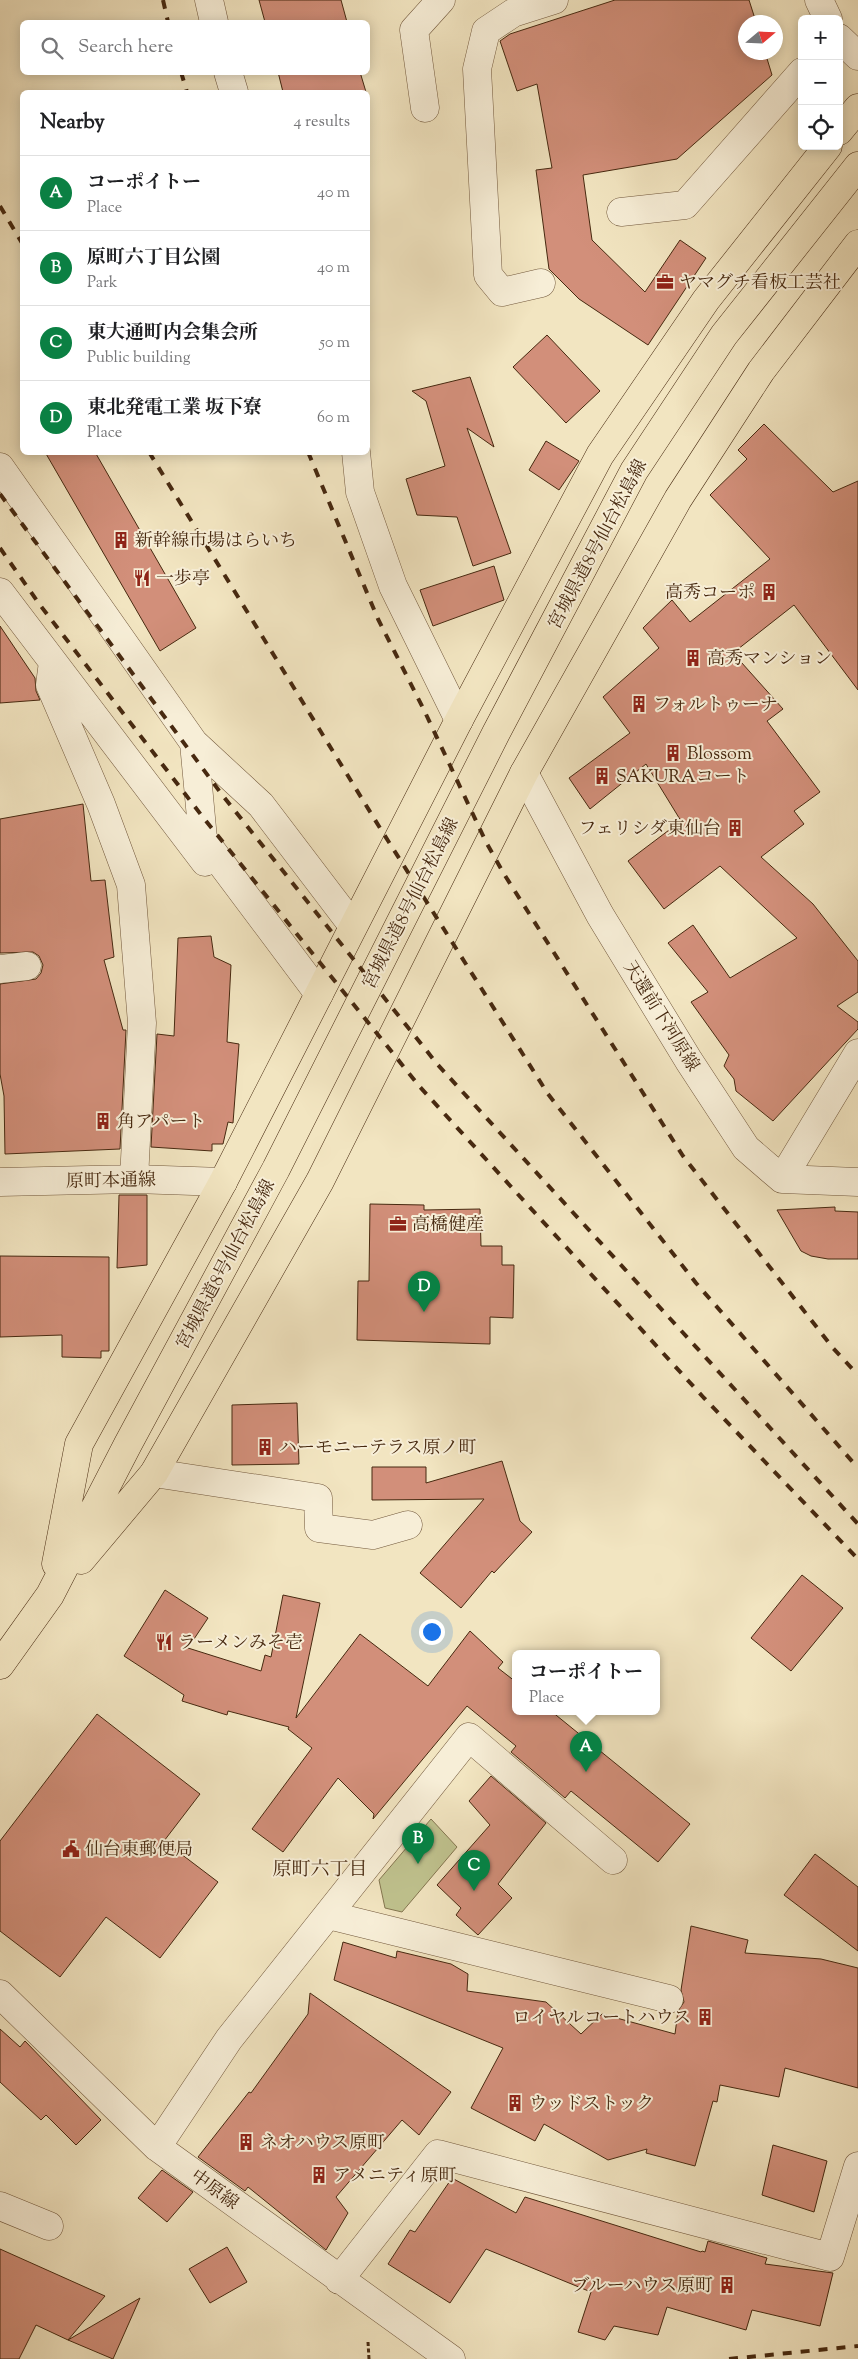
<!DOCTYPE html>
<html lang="en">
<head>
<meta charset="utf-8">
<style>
  body { margin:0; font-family:"Sorts Mill Goudy","Noto Serif JP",serif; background:#f2f2f2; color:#202124 }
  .controls { position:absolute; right:15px; top:15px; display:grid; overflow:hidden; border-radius:8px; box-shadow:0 2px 12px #0003 }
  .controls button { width:45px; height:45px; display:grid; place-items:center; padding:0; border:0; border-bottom:1px solid #e0e0e0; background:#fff; color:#202124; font:25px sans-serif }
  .compass { position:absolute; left:738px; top:15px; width:45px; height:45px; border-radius:50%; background:#fff; box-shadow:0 2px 12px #0003; rotate:71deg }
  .you { position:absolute; left:431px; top:1631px; width:18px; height:18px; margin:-12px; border:4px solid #fff; border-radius:50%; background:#1a73e8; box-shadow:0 0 0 8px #1a73e833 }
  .badge { display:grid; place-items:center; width:32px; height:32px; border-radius:50%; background:#0b8043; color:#fff; font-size:16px; font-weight:700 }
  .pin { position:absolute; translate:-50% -41px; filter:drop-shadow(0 1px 2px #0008) }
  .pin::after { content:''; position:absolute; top:26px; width:18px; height:15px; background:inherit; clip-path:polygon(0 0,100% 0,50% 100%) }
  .popup { position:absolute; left:512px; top:1650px; width:148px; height:65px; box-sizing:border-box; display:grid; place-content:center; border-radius:8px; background:#fff; filter:drop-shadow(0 1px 4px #0005); font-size:16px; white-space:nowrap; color:#757577 }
  .popup b { font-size:19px; color:#202124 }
  .popup::after { content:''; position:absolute; left:50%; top:100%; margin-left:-10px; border:10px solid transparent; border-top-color:#fff }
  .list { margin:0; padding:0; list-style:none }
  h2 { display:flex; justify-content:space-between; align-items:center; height:65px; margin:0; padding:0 20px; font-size:21px }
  h2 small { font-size:16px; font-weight:400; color:#757577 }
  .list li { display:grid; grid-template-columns:32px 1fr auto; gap:15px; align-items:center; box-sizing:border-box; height:75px; padding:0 20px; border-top:1px solid #e0e0e0 }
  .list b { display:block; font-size:19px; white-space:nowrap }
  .list p { margin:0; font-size:16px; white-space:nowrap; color:#757577 }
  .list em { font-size:16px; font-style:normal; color:#757577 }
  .icon { flex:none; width:28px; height:28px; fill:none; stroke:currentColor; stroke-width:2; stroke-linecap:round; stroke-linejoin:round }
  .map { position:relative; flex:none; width:858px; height:2359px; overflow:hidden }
  .search { position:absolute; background:#fff; box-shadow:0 2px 12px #0003; left:20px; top:20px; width:350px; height:55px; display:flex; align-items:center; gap:12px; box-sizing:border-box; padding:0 18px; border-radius:8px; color:#757577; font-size:19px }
  .panel { position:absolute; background:#fff; box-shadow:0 2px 12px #0003; left:20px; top:90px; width:350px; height:365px; border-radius:8px }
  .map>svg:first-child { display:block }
  .green { fill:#c0c38f; stroke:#847650 }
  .building { fill:#d28f7a; stroke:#472910 }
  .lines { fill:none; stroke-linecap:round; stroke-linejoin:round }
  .minor-casing { stroke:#72583c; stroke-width:29 }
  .major-casing { stroke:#472910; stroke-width:29 }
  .path { stroke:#472910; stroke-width:3; stroke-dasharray:4 2.5; stroke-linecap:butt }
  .minor { stroke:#f7eed7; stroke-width:28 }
  .major { stroke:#f2e5c1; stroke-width:28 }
  .rail { stroke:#472910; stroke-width:4; stroke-dasharray:9 9; stroke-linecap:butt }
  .labels { text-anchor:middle; stroke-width:4; stroke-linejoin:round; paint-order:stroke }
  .poi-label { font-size:18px; fill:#472910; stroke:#f7eed7; text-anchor:start }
  .street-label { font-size:18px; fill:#472910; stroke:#f7eed7 }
  .neighbourhood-label { font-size:19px; fill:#472910; stroke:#f7eed7 }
</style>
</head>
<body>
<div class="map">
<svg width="858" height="2359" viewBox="0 0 858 2359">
  <rect width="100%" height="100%" fill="#f2e5c1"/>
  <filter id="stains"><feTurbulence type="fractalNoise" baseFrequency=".004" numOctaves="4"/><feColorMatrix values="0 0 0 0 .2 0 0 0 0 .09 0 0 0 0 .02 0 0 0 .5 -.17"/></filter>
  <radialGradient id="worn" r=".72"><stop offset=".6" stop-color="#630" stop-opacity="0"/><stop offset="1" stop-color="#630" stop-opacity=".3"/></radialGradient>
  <!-- green -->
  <path class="green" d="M431,1819L457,1847L402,1912L385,1908L379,1880Z"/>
  <!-- building -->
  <path class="building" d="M259,0H341L347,22H265Z
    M615,0H749L756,22H746V52H765L772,75L677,159L583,175L592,240L645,292L680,240L706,258L648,345L579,299L549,269L536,170L552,168L537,84L517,91L500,41L510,34Z
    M278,72H360L366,92H283Z
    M547,335L600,391L566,423L513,367Z
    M470,377L494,447L467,428L511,553L473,566L457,517L417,515L406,479L445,466L426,401L412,391Z
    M764,424L833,492L858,481V690L794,605L733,653L783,709L767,721L820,792L794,811L804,824L761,857L813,904L858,961V992L837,1006L858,1022V1029L773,1121L736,1091L734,1079L724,1066L729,1055L691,1002L708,992L668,943L693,925L730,978L797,938L720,866L664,909L628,861L681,821L646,764L590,809L569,778L630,733L603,697L659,648L643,628L672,600L690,622L770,559L710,495L747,459L738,450Z
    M546,441L579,461L559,490L529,470Z
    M45,452H95L196,628L160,651Z
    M494,566L504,600L433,626L420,590Z
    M0,626L35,678L36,691L40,700L0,703Z
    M83,804L91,881L105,880L114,957L104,960L123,1030H126L120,1149L5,1154L4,1096L0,1074V984L36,979L41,973L43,965L39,956L33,952L0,953V819Z
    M211,936L214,957L231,965L227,1042L239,1044L233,1123L228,1122L223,1144H212V1151L151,1147L157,1034L174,1036L178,938Z
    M119,1195H147V1265L117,1268Z
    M370,1204L424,1205V1210L480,1209L481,1246H502V1265H514L513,1318L490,1317V1344L357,1340L358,1281H369Z
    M835,1207V1211L858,1212V1259H828L811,1256L801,1251L777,1210Z
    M0,1256L109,1257V1351H101V1358L62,1357V1335L0,1337Z
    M297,1403L299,1464L232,1465V1405Z
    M502,1461L520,1521L532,1532L494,1573L492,1571L461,1608L420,1573L484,1499L372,1500V1467H426V1483Z
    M802,1575L843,1608L791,1671L751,1638Z
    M165,1590L208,1618L188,1648L261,1671L265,1655L271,1657L283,1595L320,1603L296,1718L360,1634L428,1686L470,1631L503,1662L498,1668L516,1682V1711H551L690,1824L658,1862L571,1791L565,1798L511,1752L516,1746L467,1706L373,1819L374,1814L338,1778L283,1852L252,1829L312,1748L288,1729L289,1727L228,1711L227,1715L182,1701L184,1695L124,1656Z
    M97,1714L200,1794L164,1841L218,1882L160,1958L106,1917L60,1977L0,1931V1841Z
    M491,1776L546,1823L498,1884L512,1898L478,1935L456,1915L461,1908L437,1885L490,1825L469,1801Z
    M815,1854L858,1887V1951L784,1895Z
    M691,1926L748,1940L745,1953L821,1959L858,1968V2088L785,2068L779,2097L720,2085L717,2102L713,2101L695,2166L646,2153L647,2149L608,2160L544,2124L535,2141L471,2108L503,2048L334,1980L343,1942L396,1958L397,1951L451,1964L468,1974L467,1991L546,2002L581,2034L602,2014L675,2034L678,2011L684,2002L681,1990Z
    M310,1993L451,2092L419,2135L402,2120L336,2197L348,2213L326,2250L248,2187L245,2191L198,2157L249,2092L251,2093L308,2014Z
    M0,2029L20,2047L25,2041L101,2120L76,2145L46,2115L41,2120L0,2082Z
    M773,2145L827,2161L814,2212L762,2195Z
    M162,2170L193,2192L167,2222L138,2198Z
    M452,2178L516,2213L525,2197L701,2252L702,2251L705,2252L708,2241L767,2258L765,2264L833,2273L820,2326L752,2310L746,2330L667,2307L658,2335L614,2326L605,2340L578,2332L591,2292L486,2249L450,2303L388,2264L410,2230L415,2232Z
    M227,2247L247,2282L210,2303L189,2269Z
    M0,2249L105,2296L68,2340L36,2325L19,2359H0Z
    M140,2298L113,2359L68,2340Z"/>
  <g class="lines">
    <!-- minor casing -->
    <g class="minor-casing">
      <path id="minor" d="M209,0L214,22
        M819,0L828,19
        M839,38L858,56
        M228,72L234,92
        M425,108L414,30L441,0
        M621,212L685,205L802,72
        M541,283L502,292L488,275L477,69L486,31L513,13L554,0
        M356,452L360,492L393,586L459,720
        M0,467L194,743L203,839L319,994
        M0,592L205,862
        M53,662L50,685L101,804L131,885L142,1023L134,1179
        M194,743L261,805L353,926
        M524,773L600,915L689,1061L746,1148L782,1179L858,1182
        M0,969L27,966
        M782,1179L858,1053
        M0,1182L134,1179L223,1182
        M154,1473L318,1498L319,1528L373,1535L408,1525
        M328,1915L669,1999
        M0,1994L157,2147L451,2359
        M157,2147L229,2039L469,1737L613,1860
        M0,2206L49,2226
        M339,2280L438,2154L830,2257L858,2166"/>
    </g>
    <!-- major casing -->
    <g class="major-casing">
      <path id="major" d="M839,131L858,108
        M81,1560L154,1473L320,1181L524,773L678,499L761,371L858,244
        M56,1564L79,1444L223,1182L459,720L600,455L706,300L828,146
        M0,1665L50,1595L128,1444L276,1169L496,733L634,471L724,335L858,166"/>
    </g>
    <!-- path -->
    <path class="path" d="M368,2342L369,2359"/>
    <!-- minor -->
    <use href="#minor" class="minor"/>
    <!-- major -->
    <use href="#major" class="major"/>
    <!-- rail -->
    <path class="rail" d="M163,0L168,22
      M181,72L187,92
      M0,206L22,243
      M149,452L380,828L548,1094L696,1283L858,1468
      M308,452L378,619L424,710L486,842L504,874L683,1156L833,1348L858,1375
      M0,494L223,796L438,1065L858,1524
      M0,548L40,605L202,816L420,1087L704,1398L858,1559
      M729,2359L858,2346"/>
  </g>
  <!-- icons -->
  <defs>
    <g id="office-bare" transform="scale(1.35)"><path d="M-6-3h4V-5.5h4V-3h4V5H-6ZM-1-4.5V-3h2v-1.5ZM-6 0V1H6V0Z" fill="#8f2418" stroke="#f7eed7" stroke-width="2.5" paint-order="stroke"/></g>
    <g id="building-bare" transform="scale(1.35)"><path d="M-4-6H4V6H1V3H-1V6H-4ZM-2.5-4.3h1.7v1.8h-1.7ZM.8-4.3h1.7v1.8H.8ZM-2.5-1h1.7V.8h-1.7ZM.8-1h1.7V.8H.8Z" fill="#8f2418" stroke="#f7eed7" stroke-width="2.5" paint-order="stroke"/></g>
    <g id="restaurant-bare" transform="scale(1.35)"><path d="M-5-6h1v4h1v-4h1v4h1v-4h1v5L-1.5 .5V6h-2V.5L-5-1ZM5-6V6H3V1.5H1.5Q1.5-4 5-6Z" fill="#8f2418" stroke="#f7eed7" stroke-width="2.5" paint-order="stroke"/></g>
    <g id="civic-bare" transform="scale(1.35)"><path d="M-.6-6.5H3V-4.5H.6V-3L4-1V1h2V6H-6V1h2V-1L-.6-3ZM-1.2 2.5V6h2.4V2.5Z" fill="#8f2418" stroke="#f7eed7" stroke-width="2.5" paint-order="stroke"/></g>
  </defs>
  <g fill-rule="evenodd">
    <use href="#office-bare" x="665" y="282"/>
    <use href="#building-bare" x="121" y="540"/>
    <use href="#restaurant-bare" x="142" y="578"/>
    <use href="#building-bare" x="769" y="592"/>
    <use href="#building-bare" x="693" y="658"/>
    <use href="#building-bare" x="639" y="704"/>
    <use href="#building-bare" x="673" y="753"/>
    <use href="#building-bare" x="602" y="776"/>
    <use href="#building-bare" x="735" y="828"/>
    <use href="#building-bare" x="103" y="1121"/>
    <use href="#office-bare" x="398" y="1224"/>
    <use href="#building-bare" x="265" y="1447"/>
    <use href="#restaurant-bare" x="164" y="1642"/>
    <use href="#civic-bare" x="71" y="1849"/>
    <use href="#building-bare" x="705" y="2017"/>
    <use href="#building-bare" x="515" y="2103"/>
    <use href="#building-bare" x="246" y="2142"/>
    <use href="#building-bare" x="319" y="2175"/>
    <use href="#building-bare" x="727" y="2285"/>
  </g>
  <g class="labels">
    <!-- poi labels -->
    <g class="poi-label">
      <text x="679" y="288">ヤマグチ看板工芸社</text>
      <text x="135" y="546">新幹線市場はらいち</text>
      <text x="156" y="584">一歩亭</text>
      <text x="755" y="598" text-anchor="end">高秀コーポ</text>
      <text x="707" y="664">高秀マンション</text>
      <text x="653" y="710">フォルトゥーナ</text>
      <text x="687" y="759">Blossom</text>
      <text x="616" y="782">SAKURAコート</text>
      <text x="721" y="834" text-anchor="end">フェリシダ東仙台</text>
      <text x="117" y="1127">角アパート</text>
      <text x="412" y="1230">高橋健産</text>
      <text x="279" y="1453">ハーモニーテラス原ノ町</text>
      <text x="178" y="1648">ラーメンみそ壱</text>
      <text x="85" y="1855">仙台東郵便局</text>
      <text x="691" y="2023" text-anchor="end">ロイヤルコートハウス</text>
      <text x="529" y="2109">ウッドストック</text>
      <text x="260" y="2148">ネオハウス原町</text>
      <text x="333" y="2181">アメニティ原町</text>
      <text x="713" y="2291" text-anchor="end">ブルーハウス原町</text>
    </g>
    <!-- street labels -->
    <g class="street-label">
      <text transform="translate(597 544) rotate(-62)" y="6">宮城県道8号仙台松島線</text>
      <text transform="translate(410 903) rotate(-63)" y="6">宮城県道8号仙台松島線</text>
      <text transform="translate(662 1016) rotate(58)" y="6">天還前下河原線</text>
      <text transform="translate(111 1180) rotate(-1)" y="6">原町本通線</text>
      <text transform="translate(225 1264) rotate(-62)" y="6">宮城県道8号仙台松島線</text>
      <text transform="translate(215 2189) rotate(36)" y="6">中原線</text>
    </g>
    <!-- neighbourhood labels -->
    <g class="neighbourhood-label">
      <text x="320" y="1875">原町六丁目</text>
    </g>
  </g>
  <rect width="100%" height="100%" filter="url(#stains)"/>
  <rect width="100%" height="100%" fill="url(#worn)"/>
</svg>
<div class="controls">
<button>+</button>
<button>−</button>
<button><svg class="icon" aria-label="locate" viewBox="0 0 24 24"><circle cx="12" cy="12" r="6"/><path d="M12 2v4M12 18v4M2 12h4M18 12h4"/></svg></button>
</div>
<svg class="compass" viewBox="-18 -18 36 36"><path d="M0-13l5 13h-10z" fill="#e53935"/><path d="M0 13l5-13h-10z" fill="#757577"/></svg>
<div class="you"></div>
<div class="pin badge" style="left:586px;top:1772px">A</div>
<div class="popup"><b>コーポイトー</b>Place</div>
<div class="pin badge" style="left:418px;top:1864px">B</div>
<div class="pin badge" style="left:474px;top:1891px">C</div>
<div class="pin badge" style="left:424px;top:1312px">D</div>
<div class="search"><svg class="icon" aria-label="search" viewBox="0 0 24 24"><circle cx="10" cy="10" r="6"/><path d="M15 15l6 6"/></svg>Search here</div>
<section class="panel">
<h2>Nearby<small>4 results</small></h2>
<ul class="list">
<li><span class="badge">A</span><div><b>コーポイトー</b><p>Place</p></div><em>40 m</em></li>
<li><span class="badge">B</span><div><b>原町六丁目公園</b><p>Park</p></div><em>40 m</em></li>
<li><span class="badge">C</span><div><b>東大通町内会集会所</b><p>Public building</p></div><em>50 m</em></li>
<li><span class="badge">D</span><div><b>東北発電工業 坂下寮</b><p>Place</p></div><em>60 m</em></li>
</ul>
</section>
</div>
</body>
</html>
